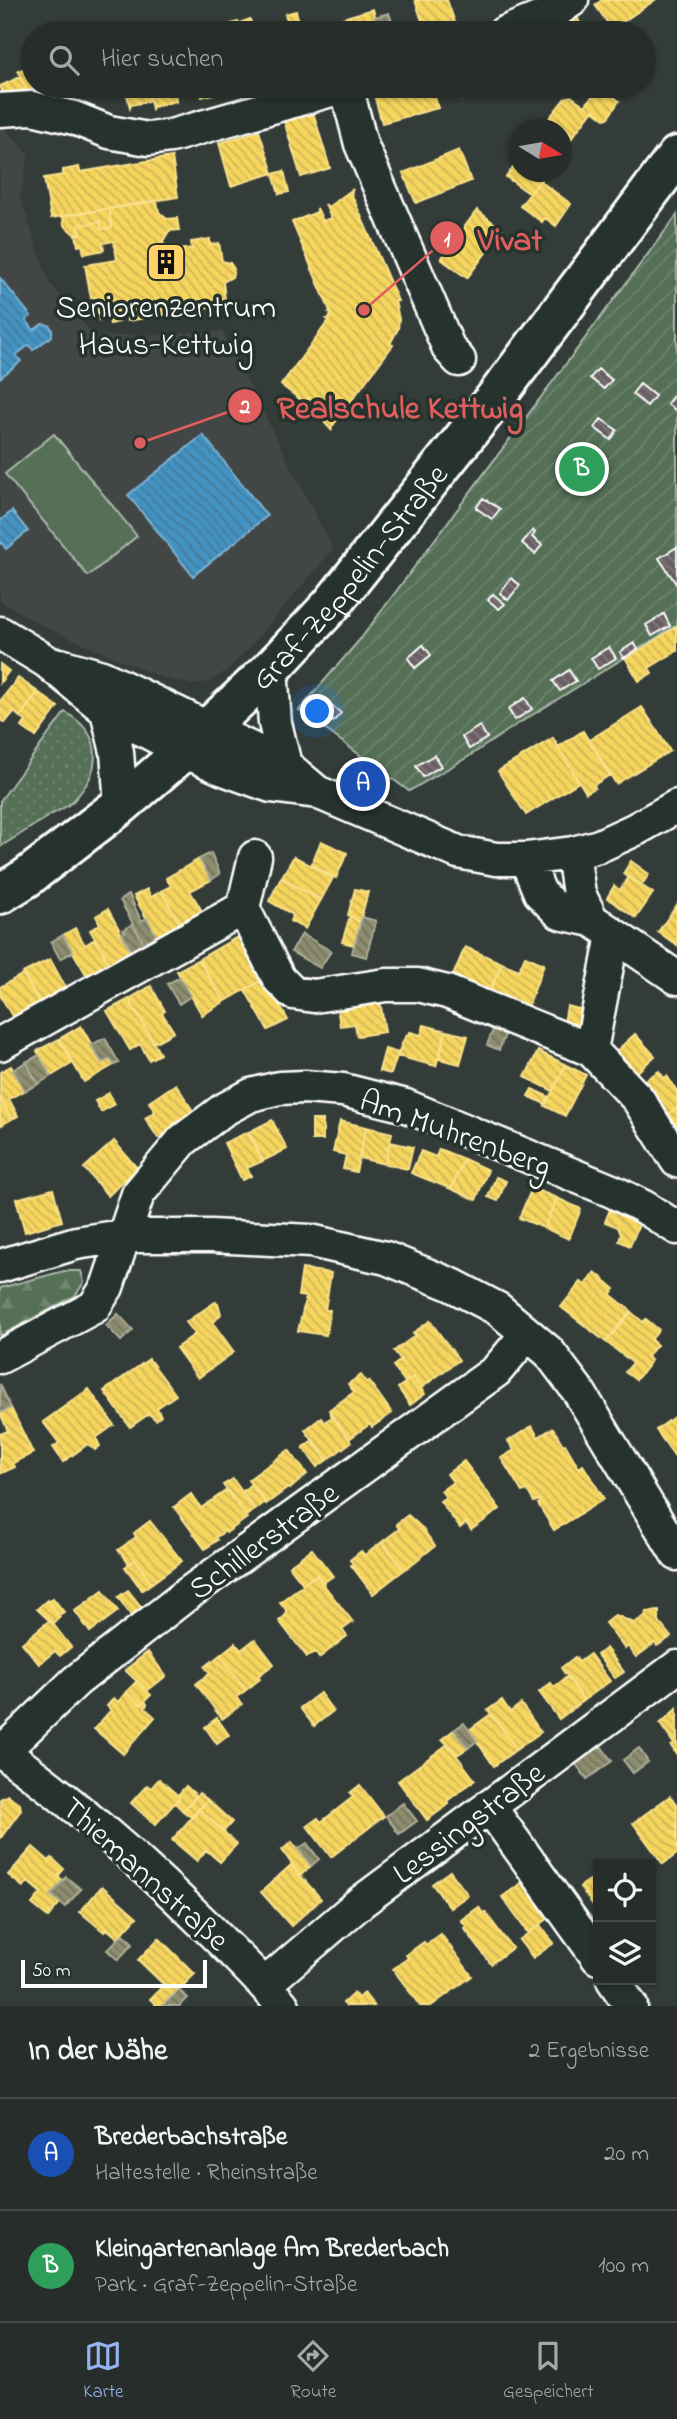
<!DOCTYPE html>
<html lang="de">
<head>
<meta charset="utf-8">
<style>
  body { margin:0; font-family:"Indie Flower",sans-serif; background:#323936; color:#f1f3f6 }
  .controls { position:absolute; right:21px; bottom:21px; display:grid; overflow:hidden; border-radius:0px; box-shadow:0 2px 5px #0004 }
  .controls button { width:63px; height:63px; display:grid; place-items:center; padding:0; border:0; border-bottom:2px solid #424947; background:#262d2a; color:#f1f3f6; font:35px sans-serif }
  .compass { position:absolute; left:509px; top:119px; width:63px; height:63px; border-radius:50%; background:#262d2a; box-shadow:0 2px 5px #0004; rotate:101deg }
  .scale { position:absolute; left:21px; bottom:18px; width:186px; box-sizing:border-box; padding-left:7px; border:4px solid #fff; border-top:0; font-size:19px; line-height:24px; white-space:nowrap; color:#fff; -webkit-text-stroke:5px #26332d; paint-order:stroke }
  .you { position:absolute; left:318px; top:712px; width:24px; height:24px; margin:-18px; border:5px solid #fff; border-radius:50%; background:#1a73e8; box-shadow:0 0 0 10px #1a73e833 }
  .badge { display:grid; place-items:center; width:46px; height:46px; border-radius:50%; background:#95b2f1; color:#fff; font-size:23px; font-weight:700 }
  .pin { position:absolute; translate:-50% -50%; border:4px solid #fff; box-shadow:0 2px 7px #0006 }
  .list { margin:0; padding:0; list-style:none }
  h2 { display:flex; justify-content:space-between; align-items:center; height:91px; margin:0; padding:0 28px; font-size:30px }
  h2 small { font-size:23px; font-weight:400; color:#a4a8a8 }
  .list li { display:grid; grid-template-columns:46px 1fr auto; gap:21px; align-items:center; box-sizing:border-box; height:112px; padding:0 28px; border-top:2px solid #424947 }
  .list b { display:block; font-size:26px; white-space:nowrap }
  .list p { margin:0; font-size:23px; white-space:nowrap; color:#a4a8a8 }
  .list em { font-size:23px; font-style:normal; color:#a4a8a8 }
  .icon { flex:none; width:38px; height:38px; fill:none; stroke:currentColor; stroke-width:2; stroke-linecap:round; stroke-linejoin:round }
  .map { position:relative; flex:none; width:677px; height:2006px; overflow:hidden }
  .search { position:absolute; background:#262d2a; box-shadow:0 2px 5px #0004; left:21px; right:21px; top:21px; height:77px; display:flex; align-items:center; gap:18px; box-sizing:border-box; padding:0 24px; border-radius:38px; color:#a4a8a8; font-size:26px }
  .sheet { height:315px; background:#262d2a }
  nav { display:flex; justify-content:space-around; align-items:center; box-sizing:border-box; height:98px; border-top:2px solid #424947; background:#262d2a; font-size:19px; color:#a4a8a8 }
  nav a { display:grid; justify-items:center; gap:4px }
  nav .on { color:#95b2f1 }
  .map>svg:first-child { display:block }
  .built { fill:#434645 }
  .grass { fill:url(#grass-dots); stroke:#aab7aa; stroke-width:2 }
  .forest { fill:url(#forest-firs); stroke:#aab7aa; stroke-width:2 }
  .garden { fill:url(#garden-furrows); stroke:#aab7aa; stroke-width:2 }
  .pitch { fill:#546f56; stroke:#aab7aa; stroke-width:2 }
  .homes { fill:url(#homes-back-hatch); stroke:#f9e28d; stroke-width:2 }
  .schools { fill:url(#schools-back-hatch); stroke:#7bb3d5; stroke-width:2 }
  .industry { fill:url(#industry-back-hatch); stroke:#aeae9a; stroke-width:2 }
  .building { fill:url(#building-back-hatch); stroke:#fff; stroke-width:2 }
  .lines { fill:none; stroke-linecap:round; stroke-linejoin:round }
  .minor-casing { stroke:#fff; stroke-width:37 }
  .major-casing { stroke:#fff; stroke-width:44 }
  .minor { stroke:#26332d; stroke-width:32 }
  .major { stroke:#26332d; stroke-width:38 }
  .labels { text-anchor:middle; stroke-width:7; stroke-linejoin:round; paint-order:stroke }
  .poi-label { font-size:32px; fill:#fff; stroke:#26332d }
  .street-label { font-size:32px; fill:#fff; stroke:#26332d }
  .leader { fill:none; stroke:#e05e5e; stroke-width:2.5 }
  .callout-dot { fill:#e05e5e; stroke:#26332d; stroke-width:2.5 }
  .mark-label { font-size:21px; text-anchor:middle; font-weight:bold; fill:#fff }
  .callout-label { font-size:33px; text-anchor:middle; font-weight:bold; fill:#e05e5e; stroke:#26332d; stroke-width:7; stroke-linejoin:round; paint-order:stroke }
</style>
</head>
<body>
<div class="map">
<svg width="677" height="2006" viewBox="0 0 677 2006">
  <defs>
    <pattern id="grass-dots" width="8" height="8" patternUnits="userSpaceOnUse" patternTransform="scale(1.75)"><rect width="8" height="8" fill="#546f56"/><path d="M2 2h.1M6 6h.1" fill="none" stroke="#6e856f" stroke-width="1.8" stroke-linecap="round"/></pattern>
    <pattern id="forest-firs" width="22" height="20" patternUnits="userSpaceOnUse" patternTransform="scale(1.75)"><rect width="22" height="20" fill="#546f56"/><path d="M5 1l3.5 6h-7zM16 11l3.5 6h-7z" fill="#6e856f"/></pattern>
    <pattern id="garden-furrows" width="10" height="10" patternUnits="userSpaceOnUse" patternTransform="scale(1.75)"><rect width="10" height="10" fill="#546f56"/><path d="M-1 1l2-2M0 10L10 0M9 11l2-2" fill="none" stroke="#6e856f"/></pattern>
    <pattern id="homes-back-hatch" width="6" height="6" patternUnits="userSpaceOnUse" patternTransform="scale(1.75)"><rect width="6" height="6" fill="#f6d55c"/><path d="M-1 5l2 2M0 0l6 6M5-1l2 2" fill="none" stroke="#ccb358"/></pattern>
    <pattern id="schools-back-hatch" width="6" height="6" patternUnits="userSpaceOnUse" patternTransform="scale(1.75)"><rect width="6" height="6" fill="#4393c3"/><path d="M-1 5l2 2M0 0l6 6M5-1l2 2" fill="none" stroke="#467a99"/></pattern>
    <pattern id="industry-back-hatch" width="6" height="6" patternUnits="userSpaceOnUse" patternTransform="scale(1.75)"><rect width="6" height="6" fill="#8c8c6e"/><path d="M-1 5l2 2M0 0l6 6M5-1l2 2" fill="none" stroke="#727260"/></pattern>
    <pattern id="building-back-hatch" width="6" height="6" patternUnits="userSpaceOnUse" patternTransform="scale(1.75)"><rect width="6" height="6" fill="#695f64"/><path d="M-1 5l2 2M0 0l6 6M5-1l2 2" fill="none" stroke="#80777b"/></pattern>
  </defs>
  <rect width="100%" height="100%" fill="#333c38"/>
  <filter id="ink" filterUnits="userSpaceOnUse"><feTurbulence type="fractalNoise" baseFrequency=".0143" numOctaves="2"/><feDisplacementMap in="SourceGraphic" scale="14" xChannelSelector="R" yChannelSelector="G"/><feConvolveMatrix kernelMatrix="1 2 1 2 8 2 1 2 1" color-interpolation-filters="sRGB"/></filter>
  <g filter="url(#ink)">
    <!-- built -->
    <path class="built" d="M0,124L29,155L20,197L49,282L95,337L222,331L333,549L249,648L226,671L208,682L192,685L158,676L51,630L0,601Z"/>
    <!-- grass -->
    <path class="grass" d="M65,712C104,734 103,770 73,801C67,807 58,811 50,815C34,826 17,836 0,847V801Z"/>
    <!-- forest -->
    <path class="forest" d="M64,1271H81L84,1282L75,1296L0,1336V1288Z"/>
    <!-- garden -->
    <path class="garden" d="M677,215V625L513,727L468,757L409,791L299,710L362,637Z"/>
    <!-- pitch -->
    <path class="pitch" d="M54,434L137,536L88,576L5,474Z"/>
    <!-- homes -->
    <path class="homes" d="M415,0H447L458,31L450,33H426Z
      M602,0H655L612,29L595,5Z
      M373,9L380,33H314L312,27Z
      M296,11L302,33H291L285,14Z
      M577,17L585,33H545Z
      M250,19L254,33H242L239,23Z
      M238,22L242,33H231L228,25Z
      M288,25L291,33H259Z
      M28,67L33,78V86L37,87L27,92L18,71Z
      M20,77L29,96H4L0,86Z
      M125,86H147L150,101L131,105L130,108Z
      M147,86H173L177,103L176,101L153,107L152,109Z
      M198,86H222L224,91L202,97Z
      M406,86H432L438,108L382,123L374,95Z
      M456,86H501L461,100Z
      M600,86L619,101L608,118L605,119L593,110L574,135L550,117L565,98L571,96L585,106Z
      M313,112L330,168L301,177L284,121Z
      M550,117L574,135L562,152V130H541Z
      M259,131L273,173L231,186L219,143Z
      M459,150L471,181L416,203L403,173Z
      M172,157L178,197L51,218L44,178L63,175V170L79,167L80,172Z
      M520,158V172H547L530,194L506,177Z
      M284,171L289,192L279,194L273,174Z
      M540,181L571,204L556,226L545,218L542,222L520,206Z
      M353,189L351,193L398,301H395L399,319L398,329L390,344L393,345L331,428L332,431L310,406L313,402L308,398L305,403L281,385L329,320L327,319L330,318L331,312L328,313L330,311L292,222L317,212V208L323,221L331,218L325,204L328,207Z
      M157,201L159,212L167,219L177,218L179,230L169,231L163,241L165,252L192,248L191,242L210,239V245L219,243L222,261L230,263L234,269L232,277L223,282L225,299L215,301L216,306L198,309L197,304L180,307L181,312L163,315L162,310L145,312L146,318L127,321V315L118,317L119,322L110,324L109,318L99,320L96,297L91,298L85,265L117,260L114,241L103,243L104,250L84,254L82,245L78,246L76,234H80L79,225L100,222L101,229L112,228L109,209Z
      M109,209L112,228L101,229L100,222L79,225L80,234L75,235L64,225L63,216Z
      M477,210L503,230L467,278L441,259Z
      M677,626V651L649,668L652,673L639,681L626,659Z
      M0,664L9,671L0,683Z
      M18,678L38,692L20,717L14,712L5,723L0,720V701Z
      M38,692L58,707L36,737L22,727L26,721L20,717Z
      M642,707L670,751L616,784L589,740Z
      M583,731L610,775L594,785L595,788L586,793L558,747Z
      M553,738L579,782L526,815L498,771Z
      M321,841L347,853L336,878L311,865Z
      M294,856L333,878L321,900L281,878Z
      M199,859L211,880L190,891L202,911L180,924L161,891L171,886L166,878Z
      M631,861L649,874L642,885L623,874Z
      M629,877L653,893L636,918L607,898L614,886L620,890Z
      M281,878L321,900L305,929L290,921L293,915L269,901Z
      M147,889L151,897L161,891L180,924L157,937L134,896Z
      M355,889L368,892L360,922L348,915Z
      M677,905V945L658,932Z
      M108,909L131,951L109,963L90,930L100,924L96,916Z
      M350,916L360,922L354,945L342,942Z
      M75,928L85,945L95,939L109,963L87,976L63,935Z
      M241,935L264,979L224,1002L199,959Z
      M465,947L502,963L489,993L452,978Z
      M525,956L544,964L527,1009L489,993L502,963L519,970Z
      M50,959L66,988L40,1003L23,973Z
      M199,959L224,1002L202,1015L177,971Z
      M23,974L40,1003L13,1018L0,995V987Z
      M264,979L288,1020L268,1030L245,990Z
      M151,986L165,1011L162,1013L174,1032L154,1043L129,999Z
      M129,999L160,1054L149,1060L140,1044L130,1050L107,1011Z
      M380,1000L385,1032L357,1036L355,1024L340,1026L337,1007Z
      M567,1006L587,1011L583,1027L564,1023Z
      M424,1025L446,1031L436,1066L397,1056L404,1039L410,1032L421,1035Z
      M81,1026L102,1063L110,1059L114,1065L84,1082L59,1039Z
      M446,1031L468,1036L460,1064L439,1059Z
      M635,1034L655,1056L633,1076L613,1054Z
      M59,1039L73,1063L51,1076L37,1051Z
      M385,1049L398,1053L391,1074L379,1071Z
      M538,1051L566,1065L553,1091L525,1077Z
      M566,1065L586,1075L565,1116L545,1106Z
      M11,1066L25,1090L9,1099L18,1116L12,1119L0,1099V1072Z
      M659,1071L664,1078L667,1076L677,1091V1108L664,1117L640,1083Z
      M176,1084L193,1111L175,1122L178,1126L158,1138L145,1118L155,1112L149,1102Z
      M532,1089L549,1097L545,1104L528,1096Z
      M109,1093L115,1104L101,1112L95,1101Z
      M0,1099L12,1119L0,1126Z
      M677,1108V1126L674,1129L665,1116Z
      M272,1120L287,1149L263,1161L249,1132Z
      M312,1120H323V1140H312Z
      M340,1121L366,1127L356,1172L343,1169L346,1155L333,1152Z
      M366,1127L392,1133L385,1164L359,1158Z
      M248,1132L263,1161L247,1168L251,1176L242,1180L224,1143Z
      M114,1141L137,1168L108,1196L84,1168Z
      M390,1142L413,1147L408,1169L385,1164Z
      M439,1149L464,1159L451,1189L411,1173L421,1151L436,1157Z
      M464,1159L488,1170L476,1200L451,1189Z
      M496,1177L506,1181L498,1201L488,1197Z
      M532,1188L557,1198L544,1228L519,1218Z
      M53,1189L62,1221L25,1232L16,1199Z
      M557,1198L581,1209L569,1239L544,1228Z
      M613,1202L642,1218L630,1246L619,1241L621,1235L618,1227L605,1222Z
      M302,1269L331,1273L325,1310H330L326,1335L298,1331L306,1297L298,1296Z
      M595,1272L615,1289L610,1294L631,1311L606,1342L561,1307L581,1282L585,1285Z
      M215,1302L218,1303L221,1314L213,1323L234,1352L198,1378L176,1348L195,1334L186,1322Z
      M631,1312L643,1322L646,1319L659,1330L651,1340L657,1345L647,1357L651,1360L649,1364L636,1380L625,1372L633,1363L606,1342Z
      M430,1321L459,1360L421,1388L413,1377L405,1382L393,1366L401,1360L394,1351L416,1335L413,1333Z
      M149,1359L176,1395L157,1408L161,1416L156,1420L149,1414L130,1427L104,1391Z
      M361,1375L367,1383L369,1381L392,1413L372,1427L370,1424L349,1439L329,1410L354,1392L348,1384Z
      M413,1377L425,1394L410,1405L398,1388Z
      M89,1389L114,1425L96,1438L100,1446L95,1450L88,1444L63,1462L53,1447L59,1443L43,1422Z
      M11,1408L33,1453L13,1463L15,1467L0,1474V1434L8,1431L0,1413Z
      M329,1410L351,1442L327,1460L305,1430L321,1418L324,1422L332,1417Z
      M677,1415V1457L676,1458L656,1430Z
      M532,1426L538,1437L553,1428L563,1445L565,1444L579,1468L583,1465L604,1499L554,1530L538,1504L540,1503L539,1500L534,1502L527,1490L522,1492L501,1458L514,1450L508,1441Z
      M313,1440L327,1460L317,1467L303,1447Z
      M289,1450L307,1474L290,1489L288,1488L266,1504L248,1480Z
      M464,1461L500,1509L471,1530L466,1523L460,1528L440,1501L446,1497L441,1491L453,1482L447,1474Z
      M233,1479L255,1510L246,1516L223,1485Z
      M251,1484L265,1502L255,1510L242,1492Z
      M227,1490L247,1518L226,1533L225,1531L215,1538L217,1540L205,1549L174,1507L191,1494L201,1508Z
      M408,1515L422,1528L435,1546L404,1570L382,1542L399,1529L396,1524Z
      M150,1521L182,1561L152,1583L135,1560L129,1564L118,1550L136,1537L134,1533Z
      M382,1542L404,1570L373,1594L351,1565L353,1564L350,1560L361,1551L365,1555Z
      M312,1549L333,1576L323,1583L317,1574L303,1584L289,1566Z
      M135,1560L152,1583L142,1590L125,1567Z
      M316,1575L353,1622L342,1630L347,1636L319,1658L315,1652L307,1657L279,1621L285,1616L286,1610L280,1602Z
      M103,1590L118,1611L90,1632L75,1611Z
      M128,1590L143,1609L132,1617L118,1597Z
      M53,1598L64,1612L59,1615L48,1602Z
      M47,1600L60,1617L53,1624L37,1609Z
      M659,1611V1622L671,1637L657,1646L655,1643L636,1657L628,1646L625,1649L605,1623L615,1615L634,1623L645,1616L646,1612Z
      M50,1620L71,1647L60,1656L55,1651L39,1664L22,1643Z
      M255,1639L274,1664L258,1676L260,1679L246,1690L220,1655L235,1643L241,1650Z
      M606,1648L624,1672L615,1678L597,1655Z
      M148,1652L166,1676L147,1691L125,1670Z
      M590,1654L610,1681L584,1700L561,1668L575,1657L579,1662Z
      M220,1655L246,1690L237,1697L242,1704L222,1719L196,1684L210,1673L205,1667Z
      M567,1677L584,1700L559,1719L539,1692L551,1683L554,1687Z
      M137,1681L151,1695L141,1705L126,1692Z
      M126,1692L141,1705L145,1701L147,1704L145,1708L155,1717L123,1754L94,1729L111,1710L107,1706L114,1698L118,1702Z
      M320,1693L333,1711L314,1726L300,1708Z
      M502,1700L510,1712L521,1704L541,1732L517,1749L488,1710Z
      M677,1708V1755L671,1746L674,1744L660,1724Z
      M491,1714L517,1749L494,1766L469,1730Z
      M217,1718L229,1735L217,1744L205,1727Z
      M454,1730L468,1748L457,1755L442,1739Z
      M448,1744L475,1780L447,1801L449,1804L427,1820L398,1781Z
      M159,1779L180,1797L155,1825L131,1803L147,1785L151,1788Z
      M360,1785L384,1816L331,1857L307,1826L318,1818L321,1822L353,1797L350,1793Z
      M186,1786L197,1796L183,1811L175,1803L180,1797L178,1795Z
      M199,1793L208,1800L192,1818L183,1811Z
      M8,1795L20,1804L21,1810L0,1839V1799Z
      M670,1796L677,1805V1854L663,1864L633,1823Z
      M208,1800L232,1822L224,1831L199,1809Z
      M199,1809L237,1844L220,1862L206,1850L197,1861L172,1840Z
      M292,1842L311,1866L300,1876L282,1850Z
      M33,1847L49,1861L52,1858L64,1869L58,1876L64,1881L51,1895L60,1903L48,1917L32,1904L41,1893L28,1882L23,1887L8,1875Z
      M291,1865L321,1899L291,1926L261,1892Z
      M450,1871L468,1895L450,1908L432,1884Z
      M598,1873V1912L580,1887Z
      M523,1882L549,1918L528,1933L502,1897Z
      M102,1886L137,1917L118,1938L107,1929L104,1932L80,1912Z
      M479,1907L483,1914L485,1912L512,1948L491,1964L464,1928L466,1926L461,1920Z
      M540,1925L554,1943L533,1958L519,1940Z
      M441,1934L472,1976L431,2006H420L393,1969L408,1958L406,1955L424,1942L426,1945Z
      M159,1938L195,1974L162,2006H157L150,1999L164,1985L138,1960Z
      M354,1993L358,1998L364,1993L374,2006H346L343,2003Z"/>
    <!-- schools -->
    <path class="schools" d="M0,278L31,316L26,320L34,330L42,324L49,325L52,329V336L33,350L29,345L16,355L21,361L0,378Z
      M203,435L267,516L193,576L128,495Z
      M12,511L28,531L6,549L2,543L0,544V521Z"/>
    <!-- industry -->
    <path class="industry" d="M389,13L396,33H380L375,17Z
      M211,853L220,874L211,880L199,859Z
      M129,894L141,921L147,918L157,937L144,944L120,900Z
      M362,917L376,921L366,957L352,953Z
      M133,924L144,944L131,951L122,934L125,932L123,930Z
      M302,934L331,951L320,968L291,952Z
      M63,935L73,952L60,959L51,942Z
      M180,977L191,996L179,1004L167,984Z
      M496,1022L508,1027L499,1050L487,1045Z
      M105,1038L119,1063L114,1065L110,1059L102,1063L91,1045Z
      M39,1055L51,1076L38,1084L26,1062Z
      M26,1062L38,1084L25,1091L13,1070Z
      M118,1314L133,1330L121,1341L106,1325Z
      M0,1384L11,1408L0,1413Z
      M464,1723L477,1741L468,1748L454,1730Z
      M601,1746L612,1761L587,1779L576,1764Z
      M639,1748L648,1762L633,1773L623,1760Z
      M403,1803L417,1821L399,1834L386,1816Z
      M307,1843L319,1859L311,1866L298,1849Z
      M66,1877L81,1889L65,1907L51,1895Z
      M123,1934L133,1943L118,1960L107,1950Z
      M179,1990L188,1998L180,2006H162Z"/>
    <!-- building -->
    <path class="building" d="M598,369L612,380L604,389L590,378Z
      M640,384L655,396L647,406L632,394Z
      M677,391V411L667,404Z
      M601,419L617,430L611,440L595,428Z
      M483,498L500,509L492,519L476,508Z
      M533,530L535,533L532,537L542,545L535,554L522,543Z
      M677,547V585L659,558Z
      M511,578L520,585L508,600L500,593Z
      M493,594L505,604L499,609L488,600Z
      M664,614L670,626L652,636L646,625Z
      M634,643L638,649L624,658L620,652Z
      M423,645L431,655L415,668L408,658Z
      M609,647L616,658L598,669L591,658Z
      M569,670L576,681L560,691L553,681Z
      M525,698L532,709L515,720L508,709Z
      M325,700L341,713L333,722L317,710Z
      M480,726L487,738L469,749L462,737Z
      M434,755L441,766L423,777L416,766Z"/>
    <g class="lines">
      <!-- minor casing -->
      <g class="minor-casing">
        <path id="minor" d="M504,33L555,12L572,0
          M346,86L361,144L449,349L459,360
          M0,110L32,108L74,118L109,132L148,139L171,136L345,86
          M0,633L46,661L107,711L184,751L221,768L271,786L317,792L458,852L496,859H526L573,853L599,846L636,829L677,806
          M60,665L102,677L285,765L317,792
          M271,669L275,723L285,765
          M107,711L117,752L121,805
          M573,853L579,894L592,920
          M526,859L540,893L560,913L592,920L677,978
          M243,908L279,979L293,993L314,996L386,985H418L447,992L591,1050
          M613,935L591,1050L638,1099L677,1161
          M0,1044L243,908L255,857
          M0,1266L76,1243L122,1236H211L311,1241L386,1258L452,1285L498,1309L549,1352L579,1392L677,1554
          M0,1357L94,1307L107,1287L138,1194L183,1140L223,1110L251,1095L279,1088L305,1087L343,1090L406,1106L612,1191L644,1207L677,1228
          M0,1750C72,1801 138,1859 201,1921C229,1949 258,1976 283,2006
          M3,1751L76,1681L186,1595L496,1371L527,1334
          M489,1806L598,1958
          M613,1980L631,2006
          M265,1984L361,1902L677,1667"/>
      </g>
      <!-- major casing -->
      <g class="major-casing">
        <g id="major">
          <path id="s1" d="M0,894L26,878L121,805L184,751L271,669L331,605L487,409L677,156"/>
        </g>
      </g>
      <!-- minor -->
      <use href="#minor" class="minor"/>
      <!-- major -->
      <use href="#major" class="major"/>
    </g>
  </g>
  <!-- icons -->
  <defs>
    <g id="building-square" transform="scale(2.0125)"><rect x="-9" y="-9" width="18" height="18" rx="4" fill="#ffd166" stroke="#26332d"/><path d="M-4-6H4V6H1V3H-1V6H-4ZM-2.5-4.3h1.7v1.8h-1.7ZM.8-4.3h1.7v1.8H.8ZM-2.5-1h1.7V.8h-1.7ZM.8-1h1.7V.8H.8Z" fill="#111"/></g>
  </defs>
  <g fill-rule="evenodd">
    <use href="#building-square" x="166" y="262"/>
  </g>
  <g class="labels">
    <!-- poi labels -->
    <g class="poi-label">
      <text x="166" y="317">Seniorenzentrum<tspan x="166" dy="37">Haus-Kettwig</tspan></text>
    </g>
    <!-- street labels -->
    <g class="street-label">
      <text dy="11" stroke="none"><textPath href="#s1" startOffset="474">Graf-Zeppelin-Straße</textPath></text>
      <text transform="translate(456 1132) rotate(20)" y="11">Am Muhrenberg</text>
      <text transform="translate(263 1540) rotate(-36)" y="11">Schillerstraße</text>
      <text transform="translate(468 1822) rotate(-37)" y="11">Lessingstraße</text>
      <text transform="translate(146 1873) rotate(42)" y="11">Thiemannstraße</text>
    </g>
  </g>
  <!-- callouts -->
  <path class="leader" d="M364 310L447 238M140 443L245 406"/>
  <g class="callout-dot">
    <circle cx="364" cy="310" r="7"/>
    <circle cx="140" cy="443" r="7"/>
    <circle cx="447" cy="238" r="18"/>
    <circle cx="245" cy="406" r="18"/>
  </g>
  <g class="mark-label">
    <text x="447" y="246">1</text>
    <text x="245" y="413">2</text>
  </g>
  <g class="callout-label">
    <text x="510" y="250">Vivat</text>
    <text x="400" y="418">Realschule Kettwig</text>
  </g>
</svg>
<div class="controls">
<button><svg class="icon" aria-label="locate" viewBox="0 0 24 24"><circle cx="12" cy="12" r="6"/><path d="M12 2v4M12 18v4M2 12h4M18 12h4"/></svg></button>
<button><svg class="icon" aria-label="layers" viewBox="0 0 24 24"><path d="M12 4l9 5-9 5-9-5zM3 14l9 5 9-5"/></svg></button>
</div>
<svg class="compass" viewBox="-18 -18 36 36"><path d="M0-13l5 13h-10z" fill="#e53935"/><path d="M0 13l5-13h-10z" fill="#a4a8a8"/></svg>
<div class="scale">50 m</div>
<div class="you"></div>
<div class="pin badge" style="left:363px;top:784px;background:#1a4fb4">A</div>
<div class="pin badge" style="left:582px;top:469px;background:#2e9e5b">B</div>
<div class="search"><svg class="icon" aria-label="search" viewBox="0 0 24 24"><circle cx="10" cy="10" r="6"/><path d="M15 15l6 6"/></svg>Hier suchen</div>
</div>
<section class="sheet">
<h2>In der Nähe<small>2 Ergebnisse</small></h2>
<ul class="list">
<li><span class="badge" style="background:#1a4fb4">A</span><div><b>Brederbachstraße</b><p>Haltestelle · Rheinstraße</p></div><em>20 m</em></li>
<li><span class="badge" style="background:#2e9e5b">B</span><div><b>Kleingartenanlage Am Brederbach</b><p>Park · Graf-Zeppelin-Straße</p></div><em>100 m</em></li>
</ul>
</section>
<nav>
<a class="on"><svg class="icon" aria-label="map" viewBox="0 0 24 24"><path d="M3 6l6-2 6 2 6-2v14l-6 2-6-2-6 2zM9 4v14M15 6v14"/></svg>Karte</a>
<a><svg class="icon" aria-label="directions" viewBox="0 0 24 24"><path d="M12 3l9 9-9 9-9-9zM9 14v-3h6M13 9l2 2-2 2"/></svg>Route</a>
<a><svg class="icon" aria-label="saved" viewBox="0 0 24 24"><path d="M7 4h10v16l-5-4-5 4z"/></svg>Gespeichert</a>
</nav>
</body>
</html>
